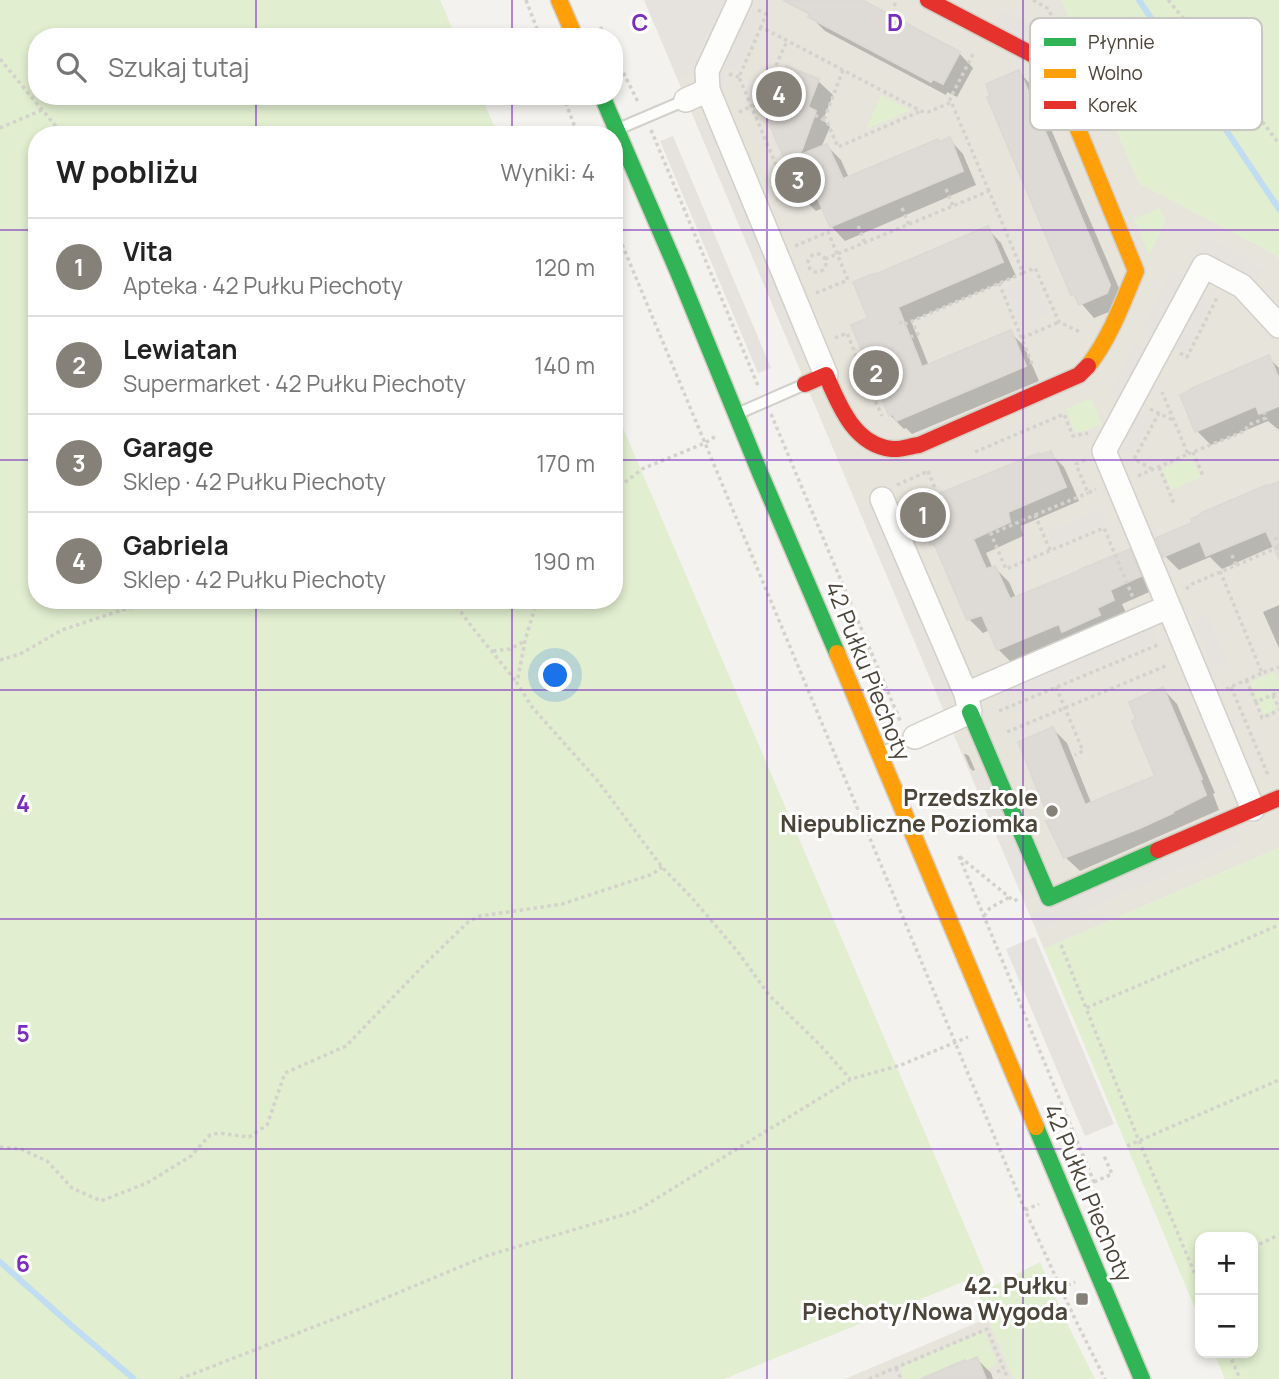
<!DOCTYPE html>
<html lang="pl">
<head>
<meta charset="utf-8">
<style>
  body { margin:0; font-family:Manrope,sans-serif; background:#f2f2f2; color:#222 }
  .controls { position:absolute; right:21px; bottom:21px; display:grid; overflow:hidden; border-radius:14px; box-shadow:0 4px 10px #0003 }
  .controls button { width:63px; height:63px; display:grid; place-items:center; padding:0; border:0; border-bottom:2px solid #e0e0e0; background:#fff; color:#222; font:35px sans-serif }
  .you { position:absolute; left:556px; top:676px; width:24px; height:24px; margin:-18px; border:5px solid #fff; border-radius:50%; background:#1a73e8; box-shadow:0 0 0 10px #1a73e833 }
  .badge { display:grid; place-items:center; width:46px; height:46px; border-radius:50%; background:#868178; color:#fff; font-size:23px; font-weight:700 }
  .pin { position:absolute; translate:-50% -50%; border:4px solid #fff; box-shadow:0 2px 7px #0006 }
  .list { margin:0; padding:0; list-style:none }
  h2 { display:flex; justify-content:space-between; align-items:center; height:91px; margin:0; padding:0 28px; font-size:30px }
  h2 small { font-size:23px; font-weight:400; color:#767676 }
  .list li { display:grid; grid-template-columns:46px 1fr auto; gap:21px; align-items:center; box-sizing:border-box; height:98px; padding:0 28px; border-top:2px solid #e0e0e0 }
  .list b { display:block; font-size:26px; white-space:nowrap }
  .list p { margin:0; font-size:23px; white-space:nowrap; color:#767676 }
  .list em { font-size:23px; font-style:normal; color:#767676 }
  .icon { flex:none; width:38px; height:38px; fill:none; stroke:currentColor; stroke-width:2; stroke-linecap:round; stroke-linejoin:round }
  .map { position:relative; flex:none; width:1279px; height:1379px; overflow:hidden }
  .search { position:absolute; background:#fff; box-shadow:0 4px 10px #0003; left:28px; top:28px; width:595px; height:77px; display:flex; align-items:center; gap:18px; box-sizing:border-box; padding:0 24px; border-radius:28px; color:#767676; font-size:26px }
  .panel { position:absolute; background:#fff; box-shadow:0 4px 10px #0003; left:28px; top:126px; width:595px; height:483px; border-radius:28px }
  .map>svg:first-child { display:block }
  .residential { fill:#e7e4dc }
  .green { fill:#e1eecf }
  .parking { fill:#e6e3df }
  .shadow { fill:#0003 }
  .lines { fill:none; stroke-linecap:round; stroke-linejoin:round }
  .stream { stroke:#c0ddf1; stroke-width:6 }
  .building { fill:#dedbd6; stroke:#dcd9d4; stroke-width:2 }
  .lane-casing { stroke:#d2d0cb; stroke-width:14 }
  .street-casing { stroke:#d2d0cb; stroke-width:26 }
  .fast-casing { stroke:#d3cfc5; stroke-width:19 }
  .slow-casing { stroke:#d3cfc5; stroke-width:19 }
  .jam-casing { stroke:#d3cfc5; stroke-width:19 }
  .path { stroke:#d3d2cc; stroke-width:3.5; stroke-dasharray:3.5 3.5; stroke-linecap:butt }
  .lane { stroke:#fdfdfc; stroke-width:10 }
  .street { stroke:#fdfdfc; stroke-width:23 }
  .fast { stroke:#30b455; stroke-width:16 }
  .slow { stroke:#ff9f0a; stroke-width:16 }
  .jam { stroke:#e5322d; stroke-width:16 }
  .grid { fill:none; stroke:#7b2cbf; stroke-width:2; stroke-opacity:0.55 }
  .poi-dot { fill:#868178; stroke:#fff; stroke-width:2.5 }
  .labels { text-anchor:middle; stroke-width:6; stroke-linejoin:round; paint-order:stroke }
  .street-label { font-size:23px; fill:#4b4439; stroke:#fff }
  .poi-label { font-size:23px; font-weight:bold; fill:#4b4439; stroke:#fff; text-anchor:end }
  .key { fill:#fff; stroke:#c9c7c4; stroke-width:2 }
  .key-label { font-size:19px; fill:#4b4439 }
  .grid-label { font-size:23px; text-anchor:middle; font-weight:bold; fill:#7b2cbf; stroke:#fff; stroke-width:6; stroke-linejoin:round; paint-order:stroke }
</style>
</head>
<body>
<div class="map">
<svg width="1279" height="1379" viewBox="0 0 1279 1379">
  <rect width="100%" height="100%" fill="#f4f2ee"/>
  <!-- residential -->
  <path class="residential" d="M644,0H1062L1139,183L1275,254L1279,259V848L1044,949Z
    M988,1318L1014,1379H845Z"/>
  <!-- green -->
  <path class="green" d="M0,0H440L456,37H37V96H481L498,135H37V600H614V407L985,1273L724,1379H0Z
    M1062,0H1279V259L1275,254L1139,183Z
    M881,95L911,110L866,129Z
    M1160,208L1166,221L1149,255L1134,219Z
    M1091,398L1102,424L1088,430L1075,432L1066,409Z
    M1192,457L1201,477L1171,490L1162,469Z
    M1275,672L1279,682V690L1271,694L1277,709L1263,715L1250,682Z
    M1279,848V1379H1225L1214,1353H1253V1237H1200V1320L1044,949Z
    M1040,1262L1069,1327L1095,1379H1014L978,1294Z
    M983,1332L985,1333L997,1363C995,1368 986,1368 983,1372L977,1357L966,1362L965,1360L921,1379H904L900,1368L901,1367Z"/>
  <!-- parking -->
  <path class="parking" d="M645,0H732L720,27L692,73L678,79Z
    M747,9L762,15L737,72L722,65Z
    M1002,11L1054,39L1047,53L994,25Z
    M711,116L769,253L754,259L696,122Z
    M673,136L771,368L758,373L660,141Z
    M1203,236L1264,269L1256,284L1195,251Z
    M774,267L811,356L797,362L759,273Z
    M1172,270L1187,278L1157,337L1142,329Z
    M1032,275L1049,313L1021,325L1005,287Z
    M1198,292L1212,300L1186,352L1171,344Z
    M1135,343L1150,351L1123,403L1109,396Z
    M1139,408L1153,415L1132,454L1119,447Z
    M874,502L956,694L941,700L859,509Z
    M1101,509L1108,523L1053,546L1047,532Z
    M1208,614L1228,662L1213,668L1193,621Z
    M1150,625L1157,640L1005,704L999,689Z
    M986,769L1033,879L1018,885L971,775Z
    M1235,828L1241,843L1038,930L1031,915Z
    M1035,937L1114,1124L1085,1136L1006,949Z"/>
  <!-- shadow -->
  <path class="shadow" d="M806,0H858L959,53L973,68L957,97L947,92L946,95L825,31L802,8Z
    M787,68L818,81L833,95L823,120L830,127L821,148L827,146L841,160L849,178L949,139L963,154L976,185L845,241L831,226L823,208L816,211L802,197Z
    M1019,72L1033,87L1124,300L1121,307L1094,318L1073,294Z
    M987,228L1001,243L1016,276L911,321L929,366L1010,332L1024,346L1039,381L912,434L906,428L904,429L890,415L870,318Z
    M1269,358L1279,368V430L1268,421L1211,445L1197,431Z
    M1050,453L1064,467L1079,501L1021,526L1023,536L986,553L993,569L995,568L1009,582L1016,598L1129,551L1143,565L1154,590L1122,604L1127,615L1012,663L998,649L990,630L983,633L969,619L940,552L932,544Z
    M1279,481V544L1222,569L1210,557L1179,570L1165,556L1203,514Z
    M1279,605V648L1263,612Z
    M1163,689L1177,704L1215,793L1213,794L1219,810L1080,871L1065,857L1053,820V729L1067,743L1092,805L1157,777Z
    M964,754H966L969,756L975,770L973,771L970,768Z
    M977,1359L991,1373L993,1379H925Z"/>
  <g class="lines">
    <!-- stream -->
    <path class="stream" d="M1139,0L1279,209
      M0,1262L72,1326L134,1379"/>
  </g>
  <!-- building -->
  <path class="building" d="M783,0H862L960,52L943,84L933,79L931,82L808,17L810,14Z
    M786,66L819,79L808,107L816,111L800,155L827,144L843,179L938,139L939,142L950,137L963,171L830,227L815,192L801,198L766,116Z
    M1019,70L1110,285L1107,293L1079,305L1074,294L1071,295L987,97L990,95L986,84Z
    M988,226L1003,262L898,307L922,367L1011,330L1026,366L896,421L893,414L889,416L851,325L868,318L853,282L873,274L874,275Z
    M1269,355L1279,379V406L1259,414L1256,406L1195,432L1180,395L1191,390L1190,389Z
    M1051,451L1066,487L1008,512L1010,522L973,539L986,569L995,566L1010,599L1079,571V570L1086,567L1130,549L1141,576L1110,590L1114,600L1097,608L1100,615L1062,632L1059,624L997,650L982,615L967,620L934,543L930,545L922,525L924,524L919,512L922,504L934,499L933,496L1039,453L1040,455Z
    M1279,482V559L1266,531L1206,556L1200,541L1163,557L1156,538L1192,523L1191,519L1202,514L1201,513L1267,485L1268,486Z
    M1163,687L1202,779L1200,780L1206,795L1172,812L1173,813L1140,828L1064,858L1046,821L1050,820L1018,742L1053,727L1085,805L1155,776L1132,721L1136,719L1129,702Z
    M977,1357L986,1379H921L965,1360L966,1362Z"/>
  <g class="lines">
    <!-- lane casing -->
    <g class="lane-casing">
      <path id="lane" d="M618,129L686,100
        M737,414L803,385
        M881,753L915,737"/>
    </g>
    <!-- street casing -->
    <g class="street-casing">
      <path id="street" d="M708,90L826,375
        M686,100L708,90L707,71L740,0
        M882,499L966,694L970,712L915,737
        M966,694L1168,607
        M1253,809L1104,451L1204,266L1242,286L1279,326"/>
    </g>
    <!-- fast casing -->
    <g class="fast-casing">
      <path id="fast" d="M602,96L678,272L760,473L837,653
        M970,712L1049,898L1158,850
        M1036,1127L1142,1379"/>
    </g>
    <!-- slow casing -->
    <g class="slow-casing">
      <path id="slow" d="M559,0L575,37
        M1062,90L1136,271C1122,304 1110,338 1088,366
        M837,653L1036,1127"/>
    </g>
    <!-- jam casing -->
    <g class="jam-casing">
      <path id="jam" d="M928,0L1037,57L1053,72L1062,90
        M805,384L826,375C839,405 854,445 892,449C901,450 910,446 919,445L1079,375L1088,366
        M1158,850L1279,798"/>
    </g>
    <!-- path -->
    <path class="path" d="M526,0L540,37
      M1033,0L1047,8L1063,33L1059,41
      M1168,0L1204,43L1279,144
      M894,6L897,0
      M758,10L766,14L761,27L921,111L928,112L952,102
      M600,27L606,37
      M761,27L739,77L789,196L777,201
      M614,54L638,102
      M973,54L950,99L989,191
      M0,59L63,135
      M843,70L825,117L838,147L921,111
      M729,74L739,77
      M563,96L578,135
      M739,112L759,103L787,41
      M815,115L824,120V118
      M0,128L42,110
      M651,130L759,388
      M946,189L953,206
      M902,208L909,225
      M614,225L1025,1210L1075,1319L1105,1379
      M858,226L865,243
      M795,246L828,232L848,280L816,293
      M808 263a9 9 0 1 1 18 0a9 9 0 1 1-18 0Z
      M825,259L989,191L1023,273L1035,268L1059,322L1080,332
      M999,283L1033,366
      M900,321L902,325L912,321
      M910,337L918,334L912,321L1023,273
      M835,338L847,333L865,378
      M1022,338L1059,322
      M1180,353L1187,357L1218,296
      M856,381L865,378L882,416
      M1150,409L1173,420
      M771,414L901,723
      M975,452L1064,414L1073,436L1088,433
      M1193,452L1203,476
      M1188,454L1245,431L1248,425L1266,418L1264,412
      M1085,460L1076,464L1088,493L1096,489
      M1159,467L1173,501L1169,503
      M1152,469L1134,459L1159,413
      M928,471L935,488
      M1138,476L1188,454L1162,392
      M897,485L926,472
      M614,491L642,469L705,443L716,436
      M1035,515L1088,493
      M1275,537L1279,546
      M1050,550L1035,515L991,534L1006,569L1104,528L1134,600
      M1232,555L1236,565
      M1220,571L1262,673L1279,667
      M1186,589L1192,584L1279,547
      M453,600C472,630 496,655 517,683
      M537,600L525,641L517,683L532,707L597,780L662,867L692,898L738,952L769,995L821,1046L850,1079
      M493,651L510,649L525,641
      M0,660L20,654L62,630L119,611L145,604L153,600
      M1246,680L1256,702L1279,692
      M1056,687L1083,751L1075,755
      M1231,687L1268,775
      M1226,689L1262,673
      M1273,695L1279,709
      M1256,702L1262,718L1279,710
      M999,711L1160,644
      M1007,732L1168,665
      M959,856L1094,1182L1089,1184
      M960,857L1014,901L1020,898
      M984,916L990,908L1010,897
      M1061,945L1086,1008
      M1127,1146L1279,1080
      M0,1147L21,1149L47,1161L72,1188L101,1201L147,1183L191,1156L210,1135L219,1133L249,1137L267,1125L285,1073L346,1046L424,965L468,922L480,916L562,904L638,879L653,874L662,867
      M1094,1182L1112,1174L1104,1156
      M1025,1210L1039,1204
      M1253,1247L1279,1235
      M1200,1286L1139,1141L1086,1008L1279,925
      M1061,1288L1075,1282
      M1229,1353L1240,1379
      M896,1368L901,1379
      M997,1372L1004,1369
      M180,1379L352,1312L486,1256L636,1211L851,1079L901,1065L968,1037
      M869,1379L987,1329L1008,1379"/>
    <!-- lane -->
    <use href="#lane" class="lane"/>
    <!-- street -->
    <use href="#street" class="street"/>
    <!-- fast -->
    <use href="#fast" class="fast"/>
    <!-- slow -->
    <use href="#slow" class="slow"/>
    <!-- jam -->
    <use href="#jam" class="jam"/>
  </g>
  <!-- grid -->
  <path class="grid" d="M256,0V37M512,0V37M767,0V1379M1023,0V1379M256,96V135M512,96V135M0,230H37M614,230H1279M0,460H37M614,460H1279M256,600V1379M512,600V1379M0,690H1279M0,919H1279M0,1149H1279"/>
  <!-- markers -->
  <g class="poi-dot">
    <circle cx="1052" cy="811" r="7"/>
    <rect x="1075" y="1292" width="14" height="14" rx="3.5"/>
  </g>
  <g class="labels">
    <!-- street labels -->
    <g class="street-label">
      <text transform="translate(868 671) rotate(68)" y="8">42 Pułku Piechoty</text>
      <text transform="translate(1088 1193) rotate(67)" y="8">42 Pułku Piechoty</text>
    </g>
    <!-- poi labels -->
    <g class="poi-label">
      <text x="1038" y="806">Przedszkole<tspan x="1038" dy="26">Niepubliczne Poziomka</tspan></text>
      <text x="1068" y="1294">42. Pułku<tspan x="1068" dy="26">Piechoty/Nowa Wygoda</tspan></text>
    </g>
  </g>
  <!-- legend -->
  <rect x="1030" y="18" width="232" height="112" rx="10" class="key"/>
  <rect x="1044" y="38" width="32" height="8" fill="#30b455"/>
  <rect x="1044" y="69" width="32" height="9" fill="#ff9f0a"/>
  <rect x="1044" y="101" width="32" height="8" fill="#e5322d"/>
  <g class="key-label">
    <text x="1088" y="49">Płynnie</text>
    <text x="1088" y="80">Wolno</text>
    <text x="1088" y="112">Korek</text>
  </g>
  <g class="grid-label">
    <text x="640" y="31">C</text>
    <text x="895" y="31">D</text>
    <text x="23" y="812">4</text>
    <text x="23" y="1042">5</text>
    <text x="23" y="1272">6</text>
  </g>
</svg>
<div class="controls">
<button>+</button>
<button>−</button>
</div>
<div class="you"></div>
<div class="pin badge" style="left:923px;top:515px">1</div>
<div class="pin badge" style="left:876px;top:373px">2</div>
<div class="pin badge" style="left:798px;top:180px">3</div>
<div class="pin badge" style="left:779px;top:94px">4</div>
<div class="search"><svg class="icon" aria-label="search" viewBox="0 0 24 24"><circle cx="10" cy="10" r="6"/><path d="M15 15l6 6"/></svg>Szukaj tutaj</div>
<section class="panel">
<h2>W pobliżu<small>Wyniki: 4</small></h2>
<ul class="list">
<li><span class="badge">1</span><div><b>Vita</b><p>Apteka · 42 Pułku Piechoty</p></div><em>120 m</em></li>
<li><span class="badge">2</span><div><b>Lewiatan</b><p>Supermarket · 42 Pułku Piechoty</p></div><em>140 m</em></li>
<li><span class="badge">3</span><div><b>Garage</b><p>Sklep · 42 Pułku Piechoty</p></div><em>170 m</em></li>
<li><span class="badge">4</span><div><b>Gabriela</b><p>Sklep · 42 Pułku Piechoty</p></div><em>190 m</em></li>
</ul>
</section>
</div>
</body>
</html>
